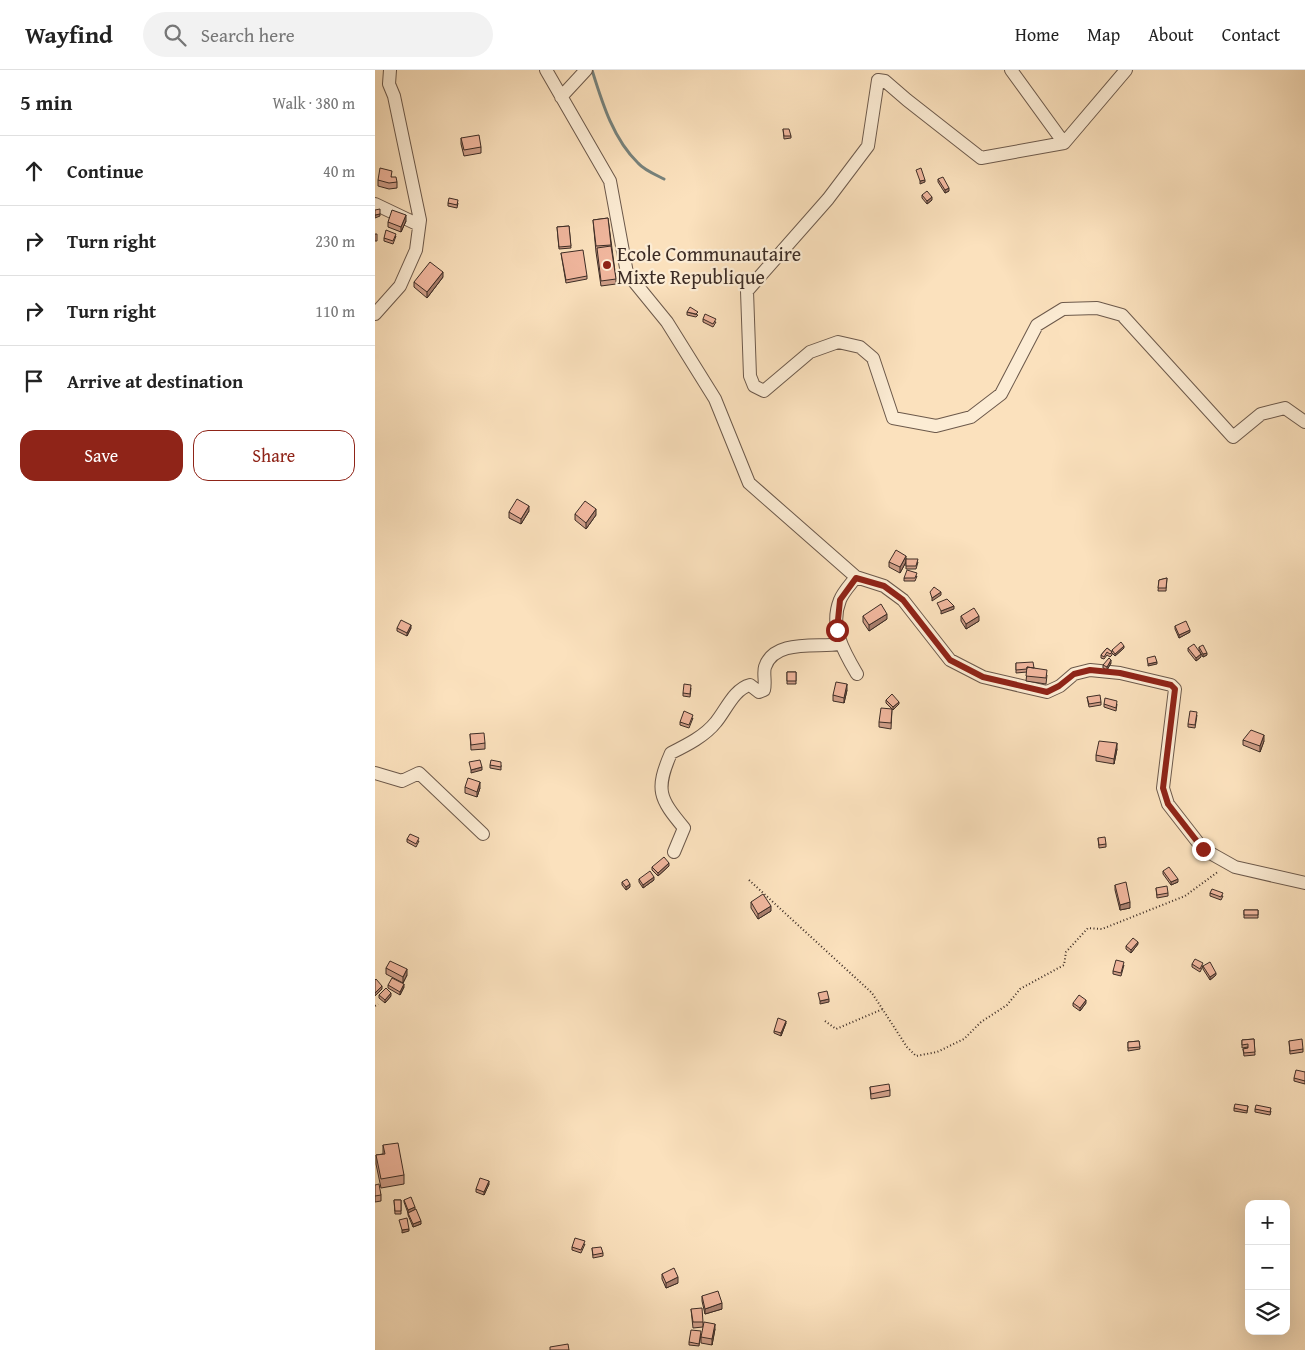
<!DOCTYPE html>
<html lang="en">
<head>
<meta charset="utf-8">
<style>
  body { margin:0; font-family:"Gentium Book Plus",serif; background:#f2f2f2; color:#222 }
  .controls { position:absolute; right:15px; bottom:15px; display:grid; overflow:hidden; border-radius:10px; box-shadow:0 5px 20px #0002 }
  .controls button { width:45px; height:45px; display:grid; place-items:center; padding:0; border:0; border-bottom:1px solid #e0e0e0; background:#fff; color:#222; font:25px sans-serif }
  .stop { position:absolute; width:15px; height:15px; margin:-11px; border:4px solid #8f2418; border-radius:50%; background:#fff }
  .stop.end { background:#8f2418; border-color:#fff; box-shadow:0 1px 5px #0008 }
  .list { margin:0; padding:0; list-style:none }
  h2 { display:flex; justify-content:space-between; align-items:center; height:65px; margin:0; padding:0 20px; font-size:21px }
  h2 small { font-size:16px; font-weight:400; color:#767676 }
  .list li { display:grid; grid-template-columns:32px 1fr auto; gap:15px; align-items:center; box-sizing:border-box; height:70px; padding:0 20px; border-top:1px solid #e0e0e0 }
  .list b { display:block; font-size:19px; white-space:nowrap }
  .list em { font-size:16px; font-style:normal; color:#767676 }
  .actions { display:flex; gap:10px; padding:15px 20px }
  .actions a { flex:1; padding:11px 0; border:1px solid #8f2418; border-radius:15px; text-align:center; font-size:18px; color:#8f2418 }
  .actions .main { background:#8f2418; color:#fff }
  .icon { flex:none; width:28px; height:28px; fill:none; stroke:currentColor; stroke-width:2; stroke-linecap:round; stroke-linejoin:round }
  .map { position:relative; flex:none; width:930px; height:1280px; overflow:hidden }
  header { display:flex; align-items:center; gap:30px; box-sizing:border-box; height:70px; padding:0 25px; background:#fff; border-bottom:1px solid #e0e0e0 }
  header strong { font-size:24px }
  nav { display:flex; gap:28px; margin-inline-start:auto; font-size:18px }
  .search { width:350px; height:45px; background:#f2f2f2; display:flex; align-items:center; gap:12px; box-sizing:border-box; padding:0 18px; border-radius:28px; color:#767676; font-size:19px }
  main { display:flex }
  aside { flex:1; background:#fff }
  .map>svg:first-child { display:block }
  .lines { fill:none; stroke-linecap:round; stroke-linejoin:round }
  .stream { stroke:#77827c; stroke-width:3 }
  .minor-casing { stroke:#6c594b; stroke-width:14 }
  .path { stroke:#3c2c25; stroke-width:2; stroke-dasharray:1 2.5; stroke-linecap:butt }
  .minor { stroke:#fcecd4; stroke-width:12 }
  .wall { fill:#ce9d87; stroke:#3c2c25 }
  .shaded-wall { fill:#a87f6e; stroke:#3c2c25 }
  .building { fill:#f0b69d; stroke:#3c2c25 }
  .route { stroke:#8f2418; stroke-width:6 }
  .poi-dot { fill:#8f2418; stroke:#fcecd4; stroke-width:2 }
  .labels { text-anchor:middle; stroke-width:4.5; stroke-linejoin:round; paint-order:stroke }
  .poi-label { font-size:20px; fill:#3c2c25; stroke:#fcecd4; text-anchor:start }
</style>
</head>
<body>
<header>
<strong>Wayfind</strong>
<div class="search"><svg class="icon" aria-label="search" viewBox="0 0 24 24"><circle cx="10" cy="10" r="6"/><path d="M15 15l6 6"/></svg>Search here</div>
<nav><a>Home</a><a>Map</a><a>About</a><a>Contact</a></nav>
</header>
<main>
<aside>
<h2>5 min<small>Walk · 380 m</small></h2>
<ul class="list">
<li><svg class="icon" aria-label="ahead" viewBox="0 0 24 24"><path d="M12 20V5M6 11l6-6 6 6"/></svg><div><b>Continue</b></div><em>40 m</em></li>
<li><svg class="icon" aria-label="right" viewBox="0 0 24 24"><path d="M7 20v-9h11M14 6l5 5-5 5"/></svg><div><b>Turn right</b></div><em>230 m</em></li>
<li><svg class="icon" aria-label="right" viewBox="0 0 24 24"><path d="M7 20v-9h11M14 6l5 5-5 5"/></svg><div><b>Turn right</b></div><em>110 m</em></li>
<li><svg class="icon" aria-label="arrive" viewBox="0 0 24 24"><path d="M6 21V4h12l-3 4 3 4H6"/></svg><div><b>Arrive at destination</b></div></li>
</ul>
<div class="actions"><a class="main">Save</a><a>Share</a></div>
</aside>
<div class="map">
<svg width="930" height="1280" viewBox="0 0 930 1280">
  <rect width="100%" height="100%" fill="#fbe1bd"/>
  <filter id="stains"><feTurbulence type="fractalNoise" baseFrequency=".004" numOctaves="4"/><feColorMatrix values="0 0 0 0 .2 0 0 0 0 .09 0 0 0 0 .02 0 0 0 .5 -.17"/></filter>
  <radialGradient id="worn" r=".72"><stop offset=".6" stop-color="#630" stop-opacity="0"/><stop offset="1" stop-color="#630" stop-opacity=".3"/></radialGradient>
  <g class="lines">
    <!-- stream -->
    <path class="stream" d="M217,0C227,32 238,69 263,93C269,100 281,105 289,109"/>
    <!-- minor casing -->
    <g class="minor-casing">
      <path id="minor" d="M171,0L235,111L252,203L292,252L340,329L374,413L481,507L509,516L528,530L575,590L608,607L672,622L685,616L699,604L715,600L745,603L796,615L800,619L788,718L793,734L828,779L860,797L930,813
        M636,0L689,73
        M751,0L689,73L606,88L532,30L510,11L503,10L493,76L453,129L372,221L375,306L379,316L389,321L435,282L463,272L485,277L498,288L518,348L561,356L596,347L626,324L662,255L688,239L722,238L747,245L858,367L886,344L910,338L930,352
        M186,27L211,0
        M0,134L44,155
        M0,244L25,216L41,180L45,150L19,26L14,14L15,0
        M481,507C476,514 468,522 465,530C454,557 469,582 482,604
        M0,703L27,711L44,703L108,764
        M299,782L309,758C284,728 280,720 296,683C312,675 330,666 341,652C351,640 359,619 375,615L384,622L389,620C391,612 388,603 390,597C399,568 445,578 464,574"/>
    </g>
    <!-- path -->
    <path class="path" d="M374,810L497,923L532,977L541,986L562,982L589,969L606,952L632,935L645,919L689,895L691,882L713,858L727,859L810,826L844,801
      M0,936L3,934
      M450,951L461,959L508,939"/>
    <!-- minor -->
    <use href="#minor" class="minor"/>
  </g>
  <!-- wall -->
  <path class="wall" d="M408,59L416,66V68L409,69Z
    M86,68L106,77V83L89,86L86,74Z
    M17,107L22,112V118L14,119L3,116V110Z
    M563,109L574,121L570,123L563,112Z
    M547,125L557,130L552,134L547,128Z
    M73,133H83L82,138L73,136Z
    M233,148L241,209V214L226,216L221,182L218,150Z
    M31,151L26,162L13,157V152Z
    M194,156L196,178L184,179L182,157Z
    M21,166L18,174L9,171V168Z
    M186,183L212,206V209L191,213Z
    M68,207L52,228L39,217V212Z
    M312,242L323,245L321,247L312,245Z
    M328,249L341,252L338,257L328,252Z
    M154,441L146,454L134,448V442Z
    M200,444L221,445L211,459L200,450Z
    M531,489L543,492L541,499H531V492L525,503L514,497V492Z
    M542,506L540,511H529V508Z
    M792,508L791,521H783L784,510Z
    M488,546L512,549L494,561L488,552Z
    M586,546L604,551L591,559L586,551Z
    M800,556L815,562L804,568L800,559Z
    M22,558H36L32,566L22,561Z
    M824,577L832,585L828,587L824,580Z
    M732,578L737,582V580L749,578L740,586L737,583V585L735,587L732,585L729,589L726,588V585Z
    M813,578L826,587L821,591L813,581Z
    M641,593L659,598L672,605L671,614L651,611L652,602L641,603Z
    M736,593L732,600L728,598V595Z
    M412,602H421V614H412Z
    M316,618L315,627L308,626V623Z
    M472,620L469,633L458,631V625Z
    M712,627L726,632V635L714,637Z
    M511,630L524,634L518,640L517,639L516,659L504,657V652L517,639L511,633Z
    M729,634H742L741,641L729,637Z
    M822,645L820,658L813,657V654Z
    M318,648L314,658L305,655V652Z
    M95,664L110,673V679L96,680Z
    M868,670L889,671L885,682L868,675Z
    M742,679L739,694L721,691V685Z
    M115,695H126V700L115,698Z
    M90,717L105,718L102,727L90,723Z
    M723,768L731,774V777L724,778Z
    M32,769L44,771L41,777L32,772Z
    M294,796L283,806L277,800V797Z
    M788,801L803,812L796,815L788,804Z
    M264,809L279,810L268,818L264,812Z
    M247,812L255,817L251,820L247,815Z
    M740,815L755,838L745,840L740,820Z
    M781,818L793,823V826L782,828Z
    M835,823L848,826L846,830L835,826Z
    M376,832L396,841L383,849L376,838Z
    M869,840H883V848H869Z
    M763,874L756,883L751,879V876Z
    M817,894L828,896L825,902L817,897Z
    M749,895L746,906L738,904V901Z
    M828,896L841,905L835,910L828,899Z
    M11,898L32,905L28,913L11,904Z
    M13,915L29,917L25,925L13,918Z
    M4,925L16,926L10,933L4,928Z
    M698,933H711L705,941L698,936Z
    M411,953L406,966L399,963V961Z
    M879,969L880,985L869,986L868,979L873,978V977L867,978V970Z
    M764,971L765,979L753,981V972Z
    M914,971L928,979V982L915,984Z
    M930,1002V1014L919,1011V1008Z
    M495,1017L515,1020V1026L496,1029Z
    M873,1036L872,1043L859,1041V1038Z
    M880,1039L896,1041L895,1045L880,1042Z
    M8,1075L29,1105V1114L6,1118L1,1094V1085L8,1084Z
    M114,1114L109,1125L101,1122V1119Z
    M0,1115L6,1125V1131L0,1132Z
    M19,1130H26V1144H20Z
    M29,1130L40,1139L46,1154L38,1157L33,1145V1143L29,1132Z
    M210,1174L206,1183L197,1180V1177Z
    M217,1178L228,1183V1186L218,1188Z
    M287,1204L303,1213L291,1218L287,1209Z
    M327,1226L347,1239L330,1244L327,1231Z
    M316,1239L328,1252V1257L318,1258Z
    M340,1259L337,1275L326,1273V1267Z
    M326,1264L324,1276L314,1275V1272Z"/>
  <!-- shaded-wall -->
  <path class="shaded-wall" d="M550,110V112L545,114V111Z
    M574,118V121L570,123V120Z
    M557,127V130L552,134V131Z
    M5,144V146L0,148V145Z
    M31,145V151L26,162V157Z
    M68,202V207L52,228V222Z
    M154,436V441L146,454V449Z
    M221,439V445L211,459V453Z
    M531,486V492L525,503V497Z
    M566,522V525L557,531V528Z
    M579,536V539L566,544V541Z
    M512,544V549L494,561V555Z
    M604,546V551L591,559V554Z
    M36,555V558L32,566V563Z
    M815,560V562L804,568V565Z
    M749,576V578L740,586V584Z
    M832,583V585L828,587V584Z
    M826,584V587L821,591V588Z
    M736,590V593L732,600V597Z
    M782,592V594L773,596V594Z
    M472,614V620L469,633V628Z
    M524,632V634L518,640V637Z
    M889,665V671L885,682V676Z
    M742,673V679L739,694V689Z
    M107,697V700L96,703V700Z
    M105,712V718L102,727V722Z
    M294,793V796L283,806V803Z
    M279,807V810L268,818V815Z
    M803,809V812L796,815V812Z
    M255,814V817L251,820V817Z
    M755,832V838L745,840V835Z
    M396,836V841L383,849V844Z
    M763,872V874L756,883V880Z
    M32,899V905L28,913V907Z
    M841,903V905L835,910V907Z
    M29,914V917L25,925V922Z
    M7,916V919L0,926V923Z
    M16,923V926L10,933V930Z
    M454,929V932L445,934V931Z
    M711,930V933L705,941V938Z
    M411,951V953L406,966V963Z
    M114,1111V1114L109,1125V1122Z
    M40,1137V1140L33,1143V1140Z
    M46,1151V1154L38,1157V1154Z
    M34,1159V1161L27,1163V1160Z
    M303,1207V1213L291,1218V1213Z
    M347,1233V1239L330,1244V1239Z
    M340,1254V1259L337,1275V1269Z"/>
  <!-- building -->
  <path class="building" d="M408,59H414L416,66H409Z
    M104,65L106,77L89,80L86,68Z
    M5,98L17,101L16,107H21L22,112L14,113L3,110Z
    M546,98L550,110L545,111L541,100Z
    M568,107L574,118L570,120L563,109Z
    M552,121L557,127L552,131L547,125Z
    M74,128L83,130L82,135L73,133Z
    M5,139V144L0,145V140Z
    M17,140L31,145L26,157L13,152Z
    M233,148L236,175L221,176L218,150Z
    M194,156L196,176L184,177L182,157Z
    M11,160L21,164L18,171L9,168Z
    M0,164H2V171H0Z
    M236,176L241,209L226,211L222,178Z
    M208,180L212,206L191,210L186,183Z
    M55,192L68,202L52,222L39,212Z
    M315,237L323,242L321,244L312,242Z
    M330,244L341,249L338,254L328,249Z
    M142,429L154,436L146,449L134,442Z
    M210,431L221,439L211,453L200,444Z
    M521,480L531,486L525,497L514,492Z
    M531,489H543L541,496H531Z
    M532,500L542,503L540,508H529Z
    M792,508L791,518H783L784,510Z
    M559,517L566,522L557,528L555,522Z
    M572,529L579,536L566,541L562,533Z
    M506,534L512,544L494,555L488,546Z
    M599,538L604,546L591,554L586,546Z
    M26,550L36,555L32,563L22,558Z
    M811,551L815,560L804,565L800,556Z
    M746,572L749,576L740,584L737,580Z
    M819,574L826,584L821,588L813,578Z
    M828,575L832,583L828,584L824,577Z
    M732,578L737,582L735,584L732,582L729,587L726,585Z
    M780,586L782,592L773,594L772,588Z
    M734,588L736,590L732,597L728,595Z
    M658,592L659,598L652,597V599L641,600V593Z
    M652,597L672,600L671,608L651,606Z
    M412,602H421V611H412Z
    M461,612L472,614L469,628L458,625Z
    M309,614L316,615L315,624L308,623Z
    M517,624L524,632L518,637L511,630Z
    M725,625L726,632L714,634L712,627Z
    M730,628L742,631L741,638L729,634Z
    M506,638L517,639L516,653L504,652Z
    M309,641L318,645L314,655L305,652Z
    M815,641L822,642L820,655L813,654Z
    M876,660L889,665L885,676L868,670Z
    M109,663L110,673L96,675L95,664Z
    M724,671L742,673L739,689L721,685Z
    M105,690L107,697L96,700L94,692Z
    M116,690L126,692V697L115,695Z
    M93,708L105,712L102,722L90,717Z
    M35,764L44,768L41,774L32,769Z
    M730,767L731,774L724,775L723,768Z
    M289,787L294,793L283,803L277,797Z
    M794,797L803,809L796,812L788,801Z
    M275,801L279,807L268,815L264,809Z
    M252,809L255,814L251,817L247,812Z
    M751,812L755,832L745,835L740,815Z
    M792,816L793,823L782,825L781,818Z
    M837,819L848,823L846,827L835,823Z
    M388,824L396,836L383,844L376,832Z
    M869,840H883V845H869Z
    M758,868L763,872L756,880L751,876Z
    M820,889L828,893L825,899L817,894Z
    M741,890L749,892L746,903L738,901Z
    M15,891L32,899L28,907L11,898Z
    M835,892L841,903L835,907L828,896Z
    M17,908L29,914L25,922L13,915Z
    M1,909L7,916L0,923V910Z
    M11,918L16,923L10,930L4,925Z
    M452,921L454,929L445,931L443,923Z
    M704,925L711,930L705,938L698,933Z
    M403,948L411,951L406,963L399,961Z
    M879,969L880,982L869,983L868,979L873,978V974L867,975V970Z
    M927,969L928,979L915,981L914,971Z
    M764,971L765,977L753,978V972Z
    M921,1000L930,1002V1011L919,1008Z
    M514,1014L515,1020L496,1024L495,1017Z
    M860,1034L873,1036L872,1041L859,1038Z
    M881,1035L896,1038L895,1042L880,1039Z
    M23,1073L29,1105L6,1109L1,1085L10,1084L8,1075Z
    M105,1108L114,1111L109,1122L101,1119Z
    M4,1114L6,1125L0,1126V1115Z
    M36,1127L40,1137L33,1140L29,1130Z
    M19,1130H26V1141H20Z
    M41,1139L46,1151L38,1154L33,1143Z
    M32,1148L34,1159L27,1160L24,1150Z
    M200,1168L210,1171L206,1180L197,1177Z
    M226,1177L228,1183L218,1185L217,1178Z
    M299,1198L303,1207L291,1213L287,1204Z
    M343,1221L347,1233L330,1239L327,1226Z
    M327,1238L328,1252H318L316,1239Z
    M329,1252L340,1254L337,1269L326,1267Z
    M316,1260L326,1261L324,1274L314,1272Z
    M193,1274L194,1280H175V1277Z"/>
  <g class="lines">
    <!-- route -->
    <path class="route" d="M462,560L465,530L481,508L509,516L528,530L575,590L608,607L672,622L684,616L699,604L715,600L745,603L796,615L800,619L788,718L793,734L828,779"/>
  </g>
  <!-- markers -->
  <circle class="poi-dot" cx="232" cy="195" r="5"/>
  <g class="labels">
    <!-- poi labels -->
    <g class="poi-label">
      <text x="242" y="191">Ecole Communautaire<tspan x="242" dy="23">Mixte Republique</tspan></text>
    </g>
  </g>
  <rect width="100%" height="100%" filter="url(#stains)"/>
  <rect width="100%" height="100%" fill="url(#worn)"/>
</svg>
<div class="controls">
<button>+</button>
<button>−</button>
<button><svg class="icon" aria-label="layers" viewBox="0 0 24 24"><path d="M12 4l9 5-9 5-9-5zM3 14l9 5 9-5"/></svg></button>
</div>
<div class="stop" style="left:462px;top:560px"></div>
<div class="stop end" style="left:828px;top:779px"></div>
</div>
</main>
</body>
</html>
